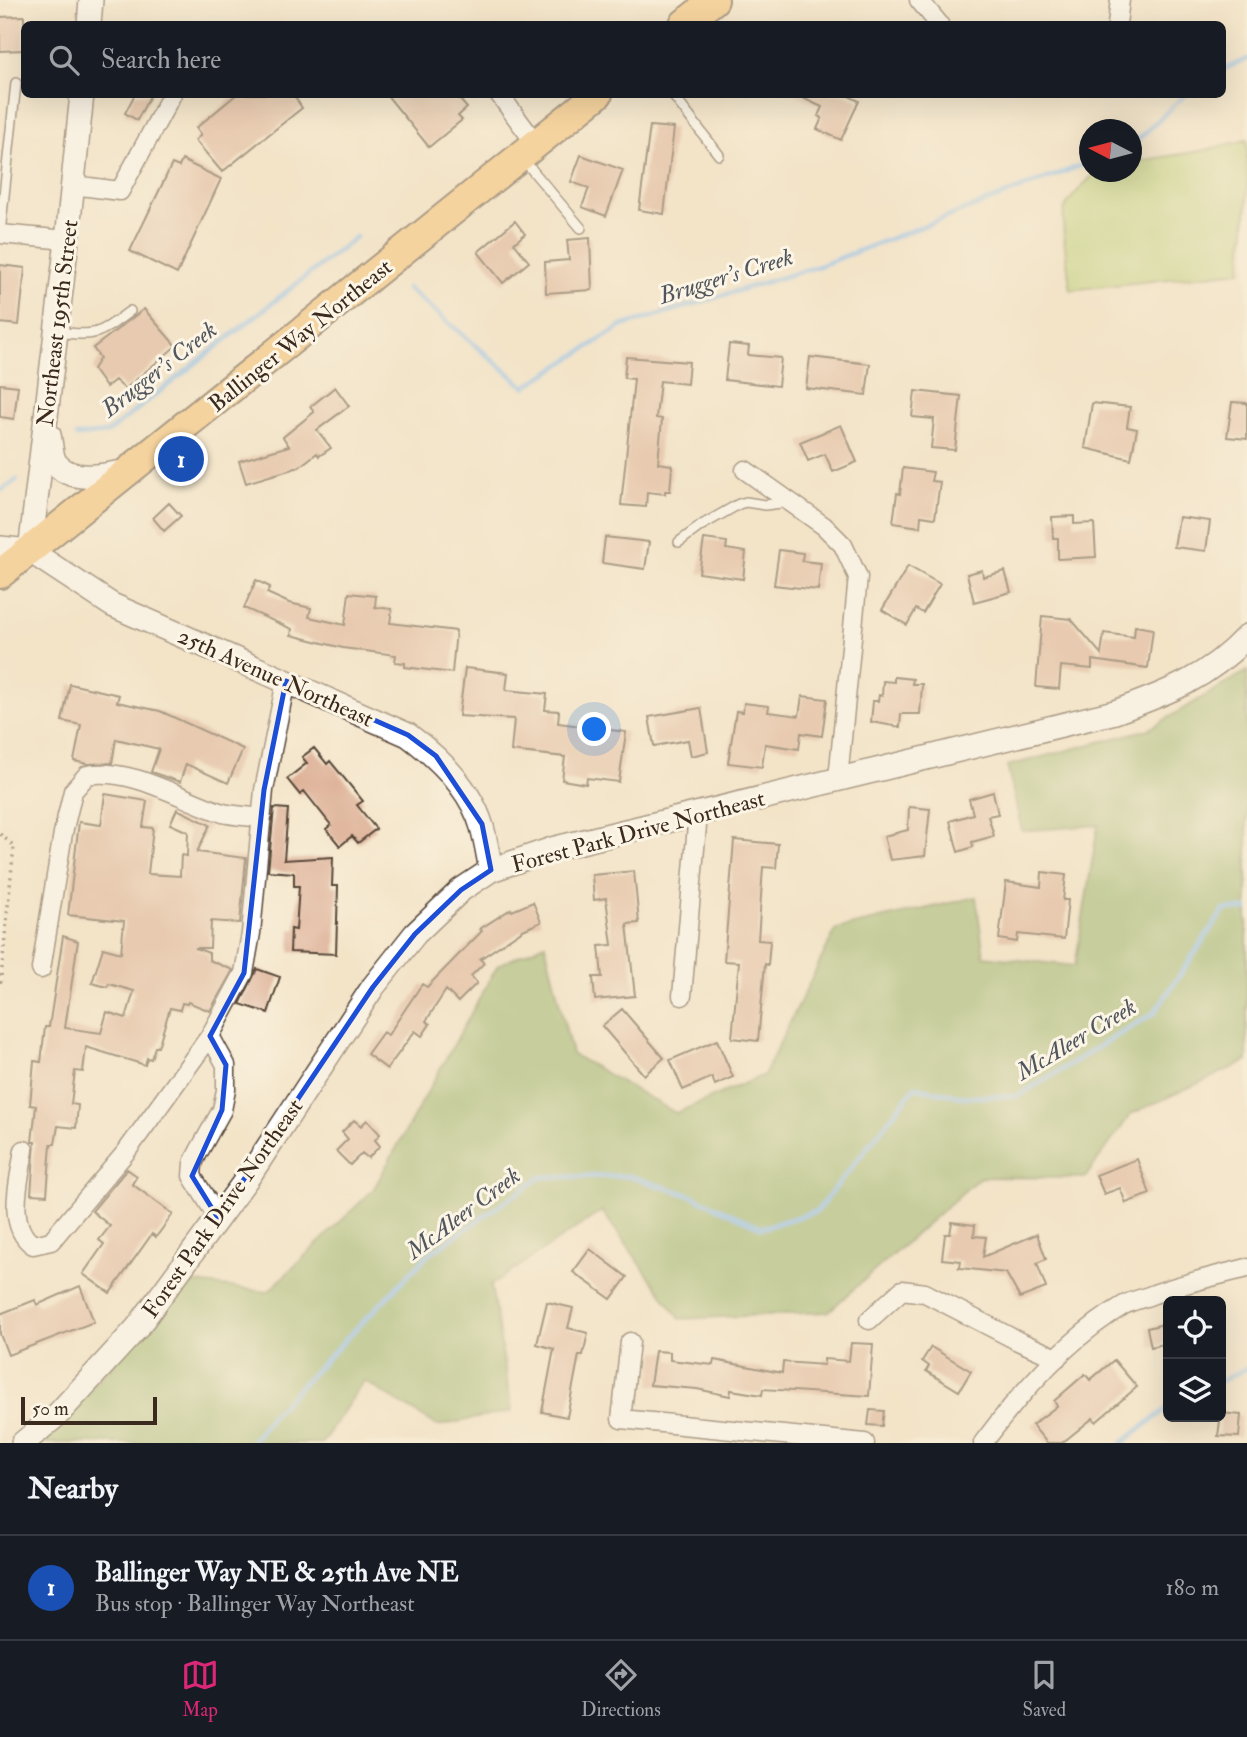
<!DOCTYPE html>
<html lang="en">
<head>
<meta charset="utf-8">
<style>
  body { margin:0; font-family:"IM FELL Double Pica",serif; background:#242831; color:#f1f3f6 }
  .controls { position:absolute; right:21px; bottom:21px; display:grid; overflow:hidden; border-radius:10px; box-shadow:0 7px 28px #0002 }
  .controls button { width:63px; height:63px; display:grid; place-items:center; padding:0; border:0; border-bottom:2px solid #363941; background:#171b24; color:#f1f3f6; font:35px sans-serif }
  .compass { position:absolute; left:1079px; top:119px; width:63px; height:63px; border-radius:50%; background:#171b24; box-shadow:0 7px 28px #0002; rotate:276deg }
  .scale { position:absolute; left:21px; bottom:18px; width:136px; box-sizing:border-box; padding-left:7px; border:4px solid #3b2a1e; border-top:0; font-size:19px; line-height:24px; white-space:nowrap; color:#3b2a1e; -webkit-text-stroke:5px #fcf5e5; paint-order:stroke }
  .you { position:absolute; left:595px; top:730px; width:24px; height:24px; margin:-18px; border:5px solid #fff; border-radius:50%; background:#1a73e8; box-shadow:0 0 0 10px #1a73e833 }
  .badge { display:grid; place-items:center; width:46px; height:46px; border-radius:50%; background:#db2777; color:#fff; font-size:23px; font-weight:700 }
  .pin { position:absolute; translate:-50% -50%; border:4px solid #fff; box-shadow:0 2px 7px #0006 }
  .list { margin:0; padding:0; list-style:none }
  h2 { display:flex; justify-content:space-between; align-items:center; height:91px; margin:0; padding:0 28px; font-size:30px }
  h2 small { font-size:23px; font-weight:400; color:#9ea1a6 }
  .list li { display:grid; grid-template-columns:46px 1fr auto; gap:21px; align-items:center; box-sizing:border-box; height:105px; padding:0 28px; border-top:2px solid #363941 }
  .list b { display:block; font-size:26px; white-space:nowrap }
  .list p { margin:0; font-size:23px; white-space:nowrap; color:#9ea1a6 }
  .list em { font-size:23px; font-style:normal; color:#9ea1a6 }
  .icon { flex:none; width:38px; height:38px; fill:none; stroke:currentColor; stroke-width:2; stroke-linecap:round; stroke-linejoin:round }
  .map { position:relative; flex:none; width:1247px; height:1443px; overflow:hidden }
  .search { position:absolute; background:#171b24; box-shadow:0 7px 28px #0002; left:21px; right:21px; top:21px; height:77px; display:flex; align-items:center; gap:18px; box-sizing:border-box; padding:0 24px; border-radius:10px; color:#9ea1a6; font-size:26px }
  .sheet { height:196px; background:#171b24 }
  nav { display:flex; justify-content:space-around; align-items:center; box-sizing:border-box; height:98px; border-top:2px solid #363941; background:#171b24; font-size:19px; color:#9ea1a6 }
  nav a { display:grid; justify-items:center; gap:4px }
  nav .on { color:#db2777 }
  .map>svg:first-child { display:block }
  .green { fill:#b8d075; stroke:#7a7d4a; stroke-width:2 }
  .forest { fill:#92b266; stroke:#666e42; stroke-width:2 }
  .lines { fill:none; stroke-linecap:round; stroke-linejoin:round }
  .stream { stroke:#81bcf3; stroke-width:5 }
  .building { fill:#dbac92 }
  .service-casing { stroke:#574638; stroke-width:12 }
  .minor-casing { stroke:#574638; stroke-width:21 }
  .tertiary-casing { stroke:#574638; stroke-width:26 }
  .primary-casing { stroke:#574638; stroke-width:32 }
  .path { stroke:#574638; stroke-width:3.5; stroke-dasharray:2 5; stroke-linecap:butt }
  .service { stroke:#fff; stroke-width:9 }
  .minor { stroke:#fff; stroke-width:18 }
  .tertiary { stroke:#fff; stroke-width:23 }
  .primary { stroke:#f8bf6c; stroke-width:28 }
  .marked { fill:none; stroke:#1d4ed8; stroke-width:5; stroke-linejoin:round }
  .labels { text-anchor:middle; stroke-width:6; stroke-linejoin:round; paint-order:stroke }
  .street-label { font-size:23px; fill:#3b2a1e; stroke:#fcf5e5 }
  .water-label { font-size:24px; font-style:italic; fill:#50565e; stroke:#fcf5e5 }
</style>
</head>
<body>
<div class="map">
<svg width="1247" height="1443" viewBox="0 0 1247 1443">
  <rect width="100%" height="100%" fill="#fcf5e5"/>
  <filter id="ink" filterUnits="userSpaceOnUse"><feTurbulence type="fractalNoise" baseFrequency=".0143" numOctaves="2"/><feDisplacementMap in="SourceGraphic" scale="14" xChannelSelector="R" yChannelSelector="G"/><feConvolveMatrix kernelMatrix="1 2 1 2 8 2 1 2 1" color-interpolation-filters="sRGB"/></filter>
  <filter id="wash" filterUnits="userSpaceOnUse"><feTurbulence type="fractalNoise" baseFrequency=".00686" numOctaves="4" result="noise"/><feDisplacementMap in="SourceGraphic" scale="28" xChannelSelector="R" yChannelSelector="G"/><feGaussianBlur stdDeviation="1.57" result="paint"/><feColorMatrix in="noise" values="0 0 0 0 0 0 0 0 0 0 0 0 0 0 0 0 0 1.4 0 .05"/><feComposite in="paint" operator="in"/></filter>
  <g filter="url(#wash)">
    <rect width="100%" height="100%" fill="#f3e4c8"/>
    <!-- green -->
    <path class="green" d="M1247,140V203L1241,271L1070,290C1070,270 1058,222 1066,206C1073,194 1087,182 1096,172H1132V162L1201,151Z"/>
    <!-- forest -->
    <path class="forest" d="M1247,671V1061L1131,1114L1085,1178L980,1177L828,1312L680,1319L602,1211L491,1285L512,1411L438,1426L364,1381L322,1443H38L190,1282L268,1292L373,1190L498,965L545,944L572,1054L676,1113L764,1075L836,929L976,897L984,956L1075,966L1098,825L1022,831L1007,766L1149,729Z"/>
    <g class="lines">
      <!-- stream -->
      <path class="stream" d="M1222,70L1247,59
        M1132,145L1186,94
        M1132,161L1134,145
        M407,288L525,387L622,326L819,266L1090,162
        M77,436L107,433L356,237
        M0,491L17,480
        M1221,1381L1247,1368
        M251,1443L271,1416L429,1254L541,1177L628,1176L692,1196L762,1228L817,1211L915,1087L964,1097L1018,1096L1154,1013L1224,910L1247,909
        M1122,1443L1168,1408"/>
    </g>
    <g id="blocks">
      <!-- building -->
      <path class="building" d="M24,16V50L0,51V17Z
        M135,94H151L137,120L125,113Z
        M237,94H293L302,108L222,172L195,140L201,135L196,128Z
        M386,94H455L467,108L458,116L462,120L429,147Z
        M794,94H845L859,101L841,140L817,129L822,118L818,116L822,107Z
        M650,126L674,128L664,214L639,210Z
        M581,155L623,170L606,216L582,207L589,188L571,182Z
        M182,160L221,179L177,274L130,251L172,164L179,167Z
        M515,221L525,234L514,243L529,262L503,283L478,252Z
        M590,238L592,290L546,293L545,262L569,260L567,240Z
        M0,265L25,268L19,325L0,323Z
        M144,309L176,346L125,389L115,380L106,387L93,369L100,358L93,348Z
        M729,344L749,346L748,355L781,358L778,386L725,380Z
        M626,357L689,362L687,384L660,381L656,418L662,419L658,463L671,465L672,467L670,491H665V494L647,492L646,507L621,505L634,379L624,378Z
        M810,357L870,364L866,395L806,388Z
        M0,384L18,386L14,419L0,417Z
        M335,387L349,406L317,430L331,448L319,456L317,453L299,467L246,483L239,461L289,446L283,437L314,412L310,407Z
        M915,391L961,396L955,450L931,448L934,419L912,417Z
        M1232,402L1247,403V439L1227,437Z
        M1092,403L1130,407L1127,427L1137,429L1131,459L1085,448Z
        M841,425L857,462L833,472L825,454L808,461L800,442Z
        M903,468L933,472L931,481L940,482L935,518L921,516L920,527L893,523L897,493L900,494Z
        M169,503L181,516L164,531L153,518Z
        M1074,516V524L1094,523L1096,557L1058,559V538H1053L1052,517Z
        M1179,517L1210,521L1206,551L1174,547Z
        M605,537L649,542L645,569L602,563Z
        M704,539L727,542L726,549L746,552L743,579L699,573Z
        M779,550L803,553L802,561L821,563L818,590L774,585Z
        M908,566L940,584L923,613L916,609L907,625L882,610Z
        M982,570L983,577L1005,571L1011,592L974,602L967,574Z
        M256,580L270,587L267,593L289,603L311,608L309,617L345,625L349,593L376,596L375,607L392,609L390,623L456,631L452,673L405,667V663L395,662L396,655L343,648L291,635L292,629L244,608Z
        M1042,616L1071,619L1101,654L1104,633L1134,637L1135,626L1153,629L1148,668L1092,660V669L1061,666L1059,689L1036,687Z
        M465,668L508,673L506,690L547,694L545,710L559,711L558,723L626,732L619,782L587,778L586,784L562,780L565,757L511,751L514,719L459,716Z
        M894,677L913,679L912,684H922L920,714H901L900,727L871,722L873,701H878L879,695L882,696L883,681L894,682Z
        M70,684L119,695L117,702L160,711L243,749L228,783L186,764L180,782L151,772L159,749L116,739L112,763L88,764L74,761L81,725L62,721Z
        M802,696L827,699L822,736L801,733L799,749L765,744L762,767L728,763L736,711L743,712L744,703L769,706L768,712L799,716Z
        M701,708L708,752L691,756L688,740L654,746L649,717Z
        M314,748L327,764L330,761L363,801L357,805L376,829L358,843L352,836L340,846L326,829L331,825L304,791L300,795L287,779L307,763L302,757Z
        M993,792L998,814L988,816L994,836L972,842L973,847L958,852L950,821L973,814L969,799Z
        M105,794L147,801L143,827L153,828L148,874L180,876L181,855L187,856L188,832L170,824L177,809L210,825L197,852L246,858L240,923L211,921L210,948H195L209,953V960L233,970L210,1011L188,1002L187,1004L182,1003L180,1010L170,1008L158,1047H155L151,1059L147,1058L145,1065L86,1047L83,1072L75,1071L71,1104L78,1105L76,1128L58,1126L55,1144H51L47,1195L31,1194L35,1142H32L36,1106L30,1105L34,1061L41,1062L45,1027H49L63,936L78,941L65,1028L101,1033L107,1012L126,1018L134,991L109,984L107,987L92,983L103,948L121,953L124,921L68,915L79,822L101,825Z
        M909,807L930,809L925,856L890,860L884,836L908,830Z
        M274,808L288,809L284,860L333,857L332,886H338L336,954L290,952L291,929L296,930L299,886H294V873L268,871Z
        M734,840L778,844L776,868L763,867L758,940L770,941L768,965L765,964L758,1041L732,1038L739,962L724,961Z
        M634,871L639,923L627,924L635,996L595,1000L593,977H602L599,946L612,945L606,898L594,900L592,875Z
        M1042,872L1066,875L1063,900H1068L1064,939L1018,934L1017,942L999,939L1006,882L1041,887Z
        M533,902L541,922L523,930L480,959L484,963L471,976L477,983L458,1002L446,990L426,1021L430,1024L422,1036L415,1031L387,1069L367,1054L383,1032L388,1035L422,984L427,987L482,931L480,929L511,909L512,911Z
        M257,969L280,977L268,1013L240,1004Z
        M622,1009L664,1058L644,1075L602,1026Z
        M717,1040L733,1077L715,1085L712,1077L683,1090L670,1060Z
        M354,1120L361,1126L367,1120L380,1134L375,1140L380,1146L368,1158L362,1153L350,1165L336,1151L348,1139L342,1132Z
        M1137,1159L1150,1194L1126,1203L1120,1188L1104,1194L1096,1175Z
        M127,1169L137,1176L132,1184L173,1214L156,1237L152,1234L110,1293L83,1274L104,1244L99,1240L110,1226L92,1211Z
        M952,1222L975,1225L974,1236L986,1237L983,1257L1037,1234L1046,1259L1037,1263L1046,1288L1020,1298L1006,1273L960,1268H958L960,1267L961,1261L942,1259L945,1234H950Z
        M590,1249L627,1277L611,1299L573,1272Z
        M80,1286L94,1322L8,1355L0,1334V1314L35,1300L37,1305Z
        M547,1302L573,1308L568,1328L588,1333L583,1355H579L567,1417L542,1412L554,1349L537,1344Z
        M1168,1323V1343L1151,1347L1147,1328Z
        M851,1343L873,1344L869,1396L763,1389L762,1395L731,1390L730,1396L697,1389L650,1385L655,1351L670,1352V1360L713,1365L714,1360L782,1373L783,1362L824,1365V1359L849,1361Z
        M931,1347L971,1371L959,1391L926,1371L929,1366L922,1361Z
        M1114,1360L1137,1387L1096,1422L1093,1418L1062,1443H1047L1032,1425L1057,1406L1054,1401L1085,1374L1090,1380Z
        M870,1410L884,1411L882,1426L868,1425Z
        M1221,1413L1241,1415L1239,1437L1218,1436Z"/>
    </g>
  </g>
  <g filter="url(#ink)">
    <use href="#blocks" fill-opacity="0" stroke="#574638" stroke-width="2"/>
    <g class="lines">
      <!-- service casing -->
      <g class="service-casing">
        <path id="service" d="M672,94L719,155
          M522,158L581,228
          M0,233L16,83
          M58,332C97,337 99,334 130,311
          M679,542L702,525L739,504L746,502L765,505L789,502"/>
      </g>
      <!-- minor casing -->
      <g class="minor-casing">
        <path id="minor" d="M919,0L939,24
          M1117,24L1120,0
          M499,94L536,144
          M73,185L120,191L172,94
          M0,234L67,240
          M745,470L824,526L843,545L858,577L838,779
          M41,969L63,833L73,791L87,775C132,767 182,800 223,813C235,816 249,816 262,818
          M682,996L698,814
          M210,1036L226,1065V1090L222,1110L199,1151L193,1163L192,1176L218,1218
          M24,1150C20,1179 5,1225 33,1245L51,1241L126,1152L210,1036L244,973L251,933L264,790L286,681
          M869,1320L902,1290L925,1293L1018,1341L1057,1358
          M630,1342L621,1419L865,1443
          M983,1443C1021,1392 1069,1337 1124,1305C1133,1300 1145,1298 1154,1294C1185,1283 1215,1276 1247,1268"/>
      </g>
      <!-- tertiary casing -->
      <g class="tertiary-casing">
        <path id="tertiary" d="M89,24L91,0
          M49,435C51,443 51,455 55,462C69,484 107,475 128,471
          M0,548L30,551L112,605L408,735C439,758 471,789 482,827C486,841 488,855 491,870
          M30,551L67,240L82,94
          M23,1443L57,1415L137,1328L251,1173L373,987L415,934L461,890L491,870L552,849L1115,712C1167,693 1208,678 1247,636"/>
      </g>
      <!-- primary casing -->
      <g class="primary-casing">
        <path id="primary" d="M684,24L714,0
          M0,574L598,94"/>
      </g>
      <!-- path -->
      <path class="path" d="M0,834L14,846L0,987"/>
      <!-- service -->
      <use href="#service" class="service"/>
      <!-- minor -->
      <use href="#minor" class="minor"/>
      <!-- tertiary -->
      <use href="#tertiary" class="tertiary"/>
      <!-- primary -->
      <use href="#primary" class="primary"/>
    </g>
  </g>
  <!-- marked area -->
  <path d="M0 0H1247V1443H0ZM286,681L408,735L436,756L482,824L491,870L461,890L415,934L373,987L218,1218L192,1176L222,1110L226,1065L210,1036L244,973L264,790Z" fill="#f3e4c8" fill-opacity=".55" fill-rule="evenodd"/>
  <path class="marked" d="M286,681L408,735L436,756L482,824L491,870L461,890L415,934L373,987L218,1218L192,1176L222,1110L226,1065L210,1036L244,973L264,790Z"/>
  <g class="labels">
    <!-- street labels -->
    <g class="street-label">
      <text transform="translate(57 323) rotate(-83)" y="8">Northeast 195th Street</text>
      <text transform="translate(300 335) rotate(-39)" y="8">Ballinger Way Northeast</text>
      <text transform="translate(276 677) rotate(24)" y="8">25th Avenue Northeast</text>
      <text transform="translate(638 831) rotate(-15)" y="8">Forest Park Drive Northeast</text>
      <text transform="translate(222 1208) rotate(-55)" y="8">Forest Park Drive Northeast</text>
    </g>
    <!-- water labels -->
    <g class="water-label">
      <text transform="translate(726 276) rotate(-17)" y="8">Brugger's Creek</text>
      <text transform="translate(159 369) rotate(-38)" y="8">Brugger's Creek</text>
      <text transform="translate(1076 1039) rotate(-31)" y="8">McAleer Creek</text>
      <text transform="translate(463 1213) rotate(-37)" y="8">McAleer Creek</text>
    </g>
  </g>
</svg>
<div class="controls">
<button><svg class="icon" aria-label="locate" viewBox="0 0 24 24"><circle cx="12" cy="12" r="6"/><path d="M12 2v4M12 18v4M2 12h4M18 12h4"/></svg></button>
<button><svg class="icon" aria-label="layers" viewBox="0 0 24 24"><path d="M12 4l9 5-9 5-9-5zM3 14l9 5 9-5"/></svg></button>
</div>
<svg class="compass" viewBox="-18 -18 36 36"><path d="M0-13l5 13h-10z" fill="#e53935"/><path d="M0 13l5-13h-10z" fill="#9ea1a6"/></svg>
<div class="scale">50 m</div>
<div class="you"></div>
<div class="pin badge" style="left:181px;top:459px;background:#1a4fb4">1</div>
<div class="search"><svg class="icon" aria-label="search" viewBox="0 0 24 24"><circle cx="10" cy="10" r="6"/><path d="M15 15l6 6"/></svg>Search here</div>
</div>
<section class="sheet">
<h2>Nearby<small></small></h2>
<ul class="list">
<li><span class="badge" style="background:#1a4fb4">1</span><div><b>Ballinger Way NE &amp; 25th Ave NE</b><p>Bus stop · Ballinger Way Northeast</p></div><em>180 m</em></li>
</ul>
</section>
<nav>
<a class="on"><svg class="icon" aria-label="map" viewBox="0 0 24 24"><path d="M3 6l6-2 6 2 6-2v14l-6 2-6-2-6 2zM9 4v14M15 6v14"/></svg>Map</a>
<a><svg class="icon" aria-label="directions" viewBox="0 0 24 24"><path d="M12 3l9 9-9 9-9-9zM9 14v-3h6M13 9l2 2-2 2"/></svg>Directions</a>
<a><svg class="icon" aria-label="saved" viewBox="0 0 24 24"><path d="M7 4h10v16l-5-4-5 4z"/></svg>Saved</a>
</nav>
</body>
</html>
